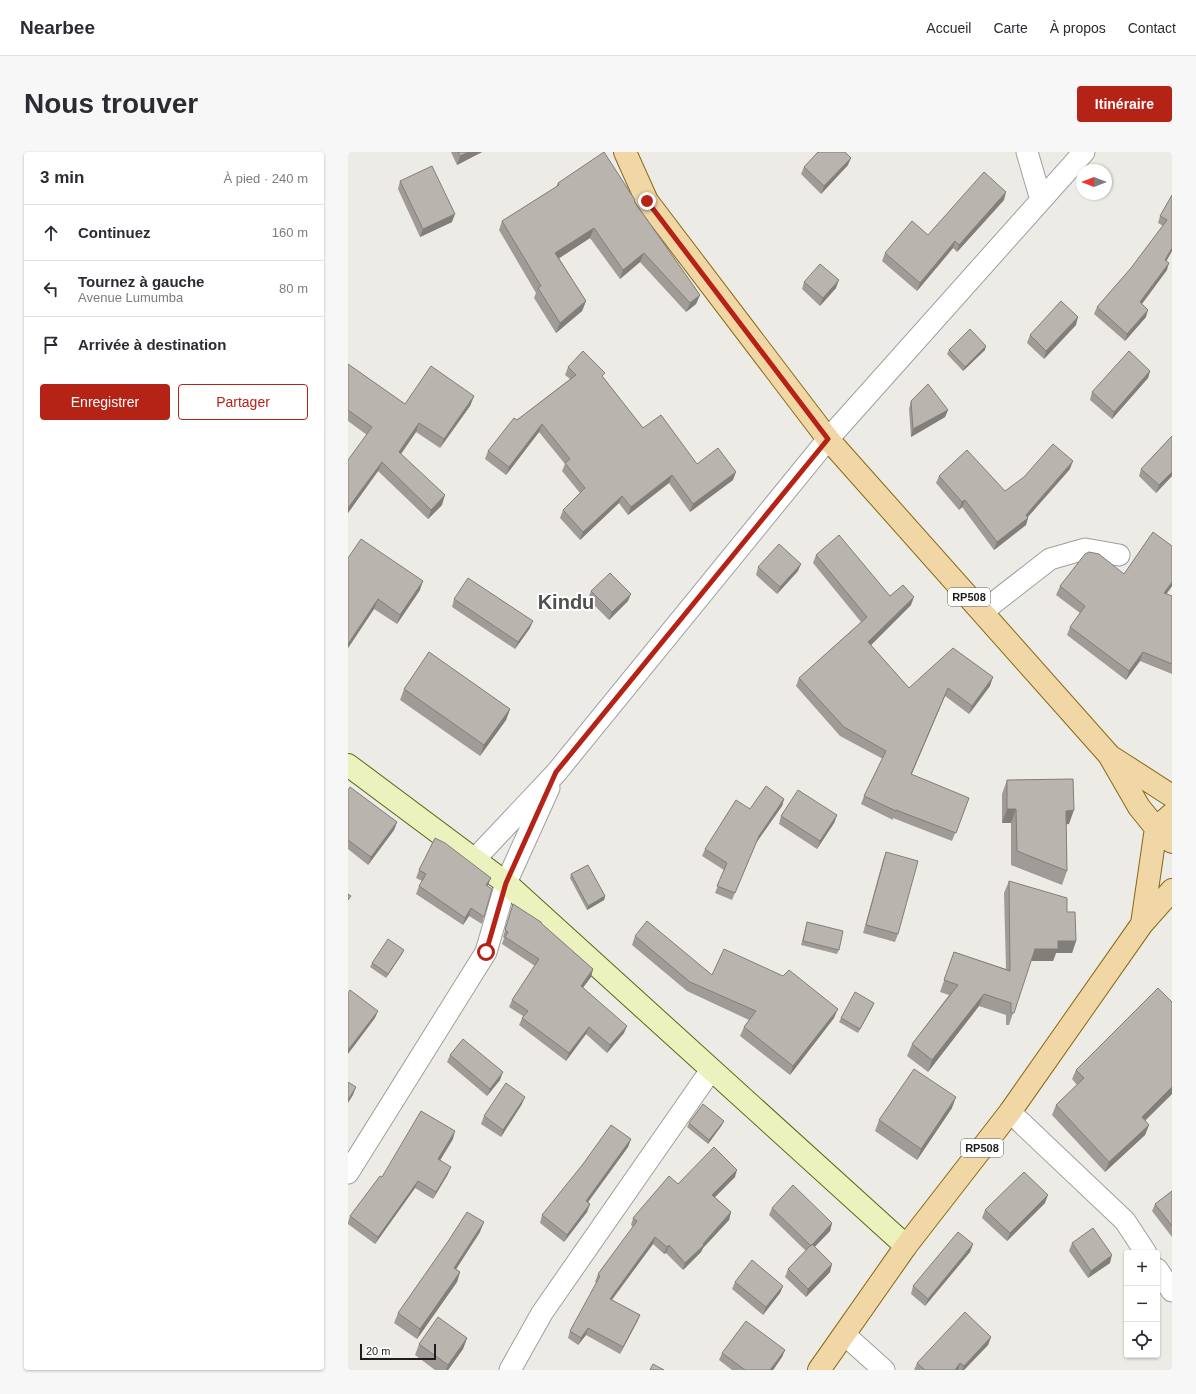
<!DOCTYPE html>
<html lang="fr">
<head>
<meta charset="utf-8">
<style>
  body { margin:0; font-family:Arial,sans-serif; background:#f7f7f7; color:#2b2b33 }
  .controls { position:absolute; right:12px; bottom:12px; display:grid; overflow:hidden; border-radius:4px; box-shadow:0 1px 3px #0004 }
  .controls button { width:36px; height:36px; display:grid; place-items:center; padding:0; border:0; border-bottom:1px solid #e1e1e2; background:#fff; color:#2b2b33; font:20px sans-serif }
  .compass { position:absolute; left:728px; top:12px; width:36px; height:36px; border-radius:50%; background:#fff; box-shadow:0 1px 3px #0004; rotate:270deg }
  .scale { position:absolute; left:12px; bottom:10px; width:76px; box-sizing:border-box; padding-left:4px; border:2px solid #1e1e1e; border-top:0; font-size:11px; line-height:14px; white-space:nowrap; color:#1e1e1e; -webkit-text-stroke:3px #fff; paint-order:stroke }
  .stop { position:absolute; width:12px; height:12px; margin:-9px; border:3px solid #b52316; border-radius:50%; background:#fff }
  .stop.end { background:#b52316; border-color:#fff; box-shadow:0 1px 4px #0008 }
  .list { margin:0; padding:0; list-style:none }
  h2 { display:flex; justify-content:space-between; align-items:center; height:52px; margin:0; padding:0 16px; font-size:17px }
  h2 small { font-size:13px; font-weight:400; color:#7c7c81 }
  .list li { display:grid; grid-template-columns:26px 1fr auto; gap:12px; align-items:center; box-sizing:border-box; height:56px; padding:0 16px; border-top:1px solid #e1e1e2 }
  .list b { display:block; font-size:15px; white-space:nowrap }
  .list p { margin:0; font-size:13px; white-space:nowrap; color:#7c7c81 }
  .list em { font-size:13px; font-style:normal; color:#7c7c81 }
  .actions { display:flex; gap:8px; padding:12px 16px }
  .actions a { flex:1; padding:9px 0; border:1px solid #b52316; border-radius:4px; text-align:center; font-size:14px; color:#b52316 }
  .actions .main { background:#b52316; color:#fff }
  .icon { flex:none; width:22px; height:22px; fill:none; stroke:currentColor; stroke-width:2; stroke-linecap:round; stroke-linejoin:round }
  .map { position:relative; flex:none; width:824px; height:1218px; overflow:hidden; border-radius:4px }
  header { display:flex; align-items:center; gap:24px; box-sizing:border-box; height:56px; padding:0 20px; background:#fff; border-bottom:1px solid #e1e1e2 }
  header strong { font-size:19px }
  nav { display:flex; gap:22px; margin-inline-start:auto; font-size:14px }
  .intro { display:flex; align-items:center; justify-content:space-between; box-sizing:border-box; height:96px; padding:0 24px }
  h1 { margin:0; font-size:28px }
  .button { padding:10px 18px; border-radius:4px; background:#b52316; color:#fff; font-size:14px; font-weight:700 }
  main { display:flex; gap:24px; padding:0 24px }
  aside { flex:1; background:#fff; border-radius:4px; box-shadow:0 1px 3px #0004 }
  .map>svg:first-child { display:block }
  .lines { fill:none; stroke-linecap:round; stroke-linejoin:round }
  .street-casing { stroke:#9f9f9f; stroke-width:23 }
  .secondary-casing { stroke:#586811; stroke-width:24 }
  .primary-casing { stroke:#876910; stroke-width:24 }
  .street { stroke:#fff; stroke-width:21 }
  .secondary { stroke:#ebf2be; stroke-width:22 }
  .primary { stroke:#f1d7a6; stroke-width:22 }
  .wall { fill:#a09b96 }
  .shaded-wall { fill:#827e7a }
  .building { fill:#bab4ae; stroke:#827e7a }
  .route { stroke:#b52316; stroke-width:5 }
  .labels { text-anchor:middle; stroke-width:4; stroke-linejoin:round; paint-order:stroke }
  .shield { fill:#fff; stroke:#626262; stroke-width:1 }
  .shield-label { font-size:11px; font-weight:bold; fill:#1e1e1e }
  .town-label { font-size:20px; font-weight:bold; fill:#515151; stroke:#fff }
</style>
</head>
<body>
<header>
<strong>Nearbee</strong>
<nav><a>Accueil</a><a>Carte</a><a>À propos</a><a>Contact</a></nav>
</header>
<div class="intro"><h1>Nous trouver</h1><a class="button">Itinéraire</a></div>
<main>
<aside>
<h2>3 min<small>À pied · 240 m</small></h2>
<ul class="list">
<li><svg class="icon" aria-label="ahead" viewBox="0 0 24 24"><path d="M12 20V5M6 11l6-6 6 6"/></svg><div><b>Continuez</b></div><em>160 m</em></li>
<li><svg class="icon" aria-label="left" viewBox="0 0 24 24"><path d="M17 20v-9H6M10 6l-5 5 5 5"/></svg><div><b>Tournez à gauche</b><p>Avenue Lumumba</p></div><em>80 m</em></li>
<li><svg class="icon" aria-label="arrive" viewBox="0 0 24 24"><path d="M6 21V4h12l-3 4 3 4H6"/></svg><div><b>Arrivée à destination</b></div></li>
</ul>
<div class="actions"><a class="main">Enregistrer</a><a>Partager</a></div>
</aside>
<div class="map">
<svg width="824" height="1218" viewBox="0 0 824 1218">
  <rect width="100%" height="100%" fill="#edebe5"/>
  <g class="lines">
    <!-- street casing -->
    <g class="street-casing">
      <path id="street" d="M679,0L693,48
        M634,460L702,407L737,397L771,403
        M126,708L208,621L480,287L736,0
        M662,960L777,1069L798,1101
        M0,1021L138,800L158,731L201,636
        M809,1117L824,1139
        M497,1183L536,1218
        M162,1218L194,1161L363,918"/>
    </g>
    <!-- secondary casing -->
    <g class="secondary-casing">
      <path id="secondary" d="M0,613L158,731L558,1094"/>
    </g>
    <!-- primary casing -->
    <g class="primary-casing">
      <path id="primary" d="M277,0L299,49L480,287L761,603L791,655L808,676L824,690
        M765,606L824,644
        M794,772L808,676L824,662
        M471,1218L558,1094L662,960L794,772L824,738"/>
    </g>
    <!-- street -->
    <use href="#street" class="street"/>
    <!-- secondary -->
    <use href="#secondary" class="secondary"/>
    <!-- primary -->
    <use href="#primary" class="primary"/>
  </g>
  <!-- wall -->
  <path class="wall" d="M103,0H134L109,13Z
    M500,13L473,42L453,22L456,15Z
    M52,29L104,70L72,85L50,37Z
    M210,31L287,48V50L352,143L348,152L338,160L292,110L272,127L242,86L211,106L238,149L234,159L208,181L186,146L188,141L151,78L154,69L208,35Z
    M824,43V99L818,109L819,118L794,152L798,165L777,189L746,162L749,155L783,116L815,74L810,71L812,64Z
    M656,48L609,100L605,96L569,139L534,109L537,101L580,83Z
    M456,130L488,136L472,154L454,137Z
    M728,173L696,207L679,191L682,183Z
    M601,198H637L615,219L599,202Z
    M0,212L57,252L126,244L122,254L92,296L68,280L53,302L94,353L80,367L30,319L0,361V308L19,283L0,269Z
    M220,215L256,226L295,276L349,312L385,328L342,360L321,331L280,363L271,351L232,388L212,366L215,358L232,341L214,319L217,312L191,280L158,323L137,307L140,299L169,268L222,227L217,223Z
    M802,219L800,226L764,267L742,248L744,240Z
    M563,249L600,258L597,265L563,285L561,257Z
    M824,284V324L808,341L791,324L793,317Z
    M722,317L680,365L678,373L646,398L614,355L611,358L588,331L591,324L657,339Z
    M468,403L542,444L563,453L523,493L561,536L642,534L621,562L597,544L563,623L621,646L604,689L545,666V668L513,652L516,644L535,607L492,584L448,534L451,526L513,470L465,411Z
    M0,406L72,438L49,472L26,457L0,496Z
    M410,415L450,419L429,442L408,423Z
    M776,422L824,434L818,442L824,444V522L792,509L778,528L719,483L722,475L732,461L708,443L712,434Z
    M243,439L280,449L261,468L240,447Z
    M106,447L182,476L167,497L104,455Z
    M56,537L162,557L158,568L132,604L52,548Z
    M659,628L721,672H718L719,719L714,733L663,713V671H654V642Z
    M0,638L49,670L46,678L20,713L0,697Z
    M436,647L434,654L408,691L384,748L367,741L376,718L354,704L357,697L402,657Z
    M489,663L486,671L469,697L431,672L433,664Z
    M538,700L550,782L547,790L515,781L535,708Z
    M71,718L140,734L136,765L134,772L121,764L115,773L68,742L71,734L74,729L68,726Z
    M223,722L257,744L256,748L239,758L222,726Z
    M661,729L719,760L728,789L724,801H708L705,809H683L661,873H658V863L631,854L580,920L559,904L564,892L601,843L592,840L606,800L658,817L656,741Z
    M165,752L194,772L245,817L243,825L235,835L276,881L259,901L238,882L218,909L171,873L175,864L161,855L164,848L187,814L154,792L156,786L155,785Z
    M459,770L491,798L489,802L453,793Z
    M287,784L364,823L486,866L442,923L392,884L396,875L401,868L339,839L284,793Z
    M56,798L54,802L38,826L22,815L24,811Z
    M824,850V942L797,969L801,973L797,983L757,1020L704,963L708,953L729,933L724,927L728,918Z
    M525,854L510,881L491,870L493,866Z
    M102,903L152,928L139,944L99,910Z
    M174,952L153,985L133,972L136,964Z
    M604,956L569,1008L527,979L531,968Z
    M341,971L374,973L360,992L339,975Z
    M105,987L92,1008L100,1022L85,1047L67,1036L27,1092L0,1072V1070L2,1064L34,1025Z
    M283,987L280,995L240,1050L242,1052L239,1060L216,1090L192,1071L194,1063Z
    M387,1025L367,1045L383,1060L381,1068L355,1096L353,1100L335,1118L318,1101L316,1102L305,1092L264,1148L292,1163L289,1170L272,1202L238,1183L230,1193L220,1186L222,1179L249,1131L247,1130L250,1122L285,1075L283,1073L285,1066L330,1032Z
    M824,1039V1085L804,1059L807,1052Z
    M697,1051L659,1089L634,1066L637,1058Z
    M424,1056L484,1071L482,1079L466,1095L482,1120L458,1145L437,1125L440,1117L458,1099L421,1063Z
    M132,1080L108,1117L112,1120L109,1130L69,1187L46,1171L50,1161Z
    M724,1091L762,1111L740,1126L721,1099Z
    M625,1092L622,1100L577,1154L563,1142L565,1134Z
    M387,1130L435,1134L432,1141L415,1163L384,1137Z
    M643,1185L640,1193L616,1218H566L569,1211Z
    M119,1186L115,1197L100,1218H87L67,1203L71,1192Z
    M437,1198L434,1205L425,1218H384L371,1208L374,1201Z"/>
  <!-- shaded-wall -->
  <path class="shaded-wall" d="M121,0H134L109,13L112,4Z
    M503,6L500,13L473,42L476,34Z
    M658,40L656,48L609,100L611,93Z
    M107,62L104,70L72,85L75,77Z
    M246,76L242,86L204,111L207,101Z
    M607,89L605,96L569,139L572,131Z
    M824,96V99L815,115L817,108Z
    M296,101L292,110L272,127L275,118Z
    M821,111L819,118L790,157L792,150Z
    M491,128L488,136L472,154L475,146Z
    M352,143L348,152L338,160L342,151Z
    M238,149L234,159L208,181L212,171Z
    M800,158L798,165L777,189L779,182Z
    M730,165L728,173L696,207L698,199Z
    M638,194L637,198L615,219L617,215Z
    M802,219L800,226L764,267L766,260Z
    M126,244L122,254L92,296L96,287Z
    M600,258L597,265L563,285L565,277Z
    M71,271L68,280L48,309L51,300Z
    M194,272L191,280L158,323L161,315Z
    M725,309L722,317L676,369L680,366L678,373L646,398L649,390L678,363Z
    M34,310L30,319L0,361V356Z
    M388,320L385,328L342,360L345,352Z
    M824,320V324L808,341L811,333Z
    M324,323L321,331L280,363L283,355Z
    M97,343L94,353L80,367L83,358Z
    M274,344L271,351L232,388L235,380Z
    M617,348L614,355L611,358L614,350Z
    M453,412L450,419L429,442L432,435Z
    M75,429L72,438L49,472L52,463Z
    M824,430V434L813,450L816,441Z
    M283,442L280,449L261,468L264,460Z
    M566,445L563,453L517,499L520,490Z
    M30,447L26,457L0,496V492Z
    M185,469L182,476L167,497L170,490Z
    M795,500L792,509L778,528L781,519Z
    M645,525L642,534L621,562L624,554Z
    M600,536L597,544L560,631L563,622Z
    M162,557L158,568L132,604L136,593Z
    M436,647L434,654L408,691L384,748L411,684Z
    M659,657H668L663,671H654Z
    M726,658L721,672L713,673L718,659Z
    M489,663L486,671L469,697L472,689Z
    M49,670L46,678L20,713L23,705Z
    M143,726L140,733L135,740L138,733Z
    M257,744L256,748L239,758L240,754Z
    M123,756L121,764L115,773L117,766Z
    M710,789H728L724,801H708L705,809H683L687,797Z
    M56,798L54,802L38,826L40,822Z
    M245,817L243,825L231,841L233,834Z
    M636,842L631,854L580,920L584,908Z
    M526,851L525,854L510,881L512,877Z
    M490,857L486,866L442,923L445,914Z
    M30,859L27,866L0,902V898Z
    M279,874L276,881L259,901L262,893Z
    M241,875L238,882L218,909L221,901Z
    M155,920L152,928L139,944L142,937Z
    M8,935L5,943L0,951V948Z
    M824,935V942L790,975L794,965Z
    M177,945L174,952L153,985L155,978Z
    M608,945L604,956L569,1008L573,997Z
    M376,969L374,973L360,992L361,988Z
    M801,973L797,983L757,1020L761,1010Z
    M107,979L105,987L88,1015L90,1007Z
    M283,987L280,995L235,1057L238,1049Z
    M103,1015L100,1022L85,1047L88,1040Z
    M389,1018L387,1025L362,1050L364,1043Z
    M70,1029L67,1036L27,1092L30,1085Z
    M700,1043L697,1051L659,1089L662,1081Z
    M242,1052L239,1060L216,1090L219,1083Z
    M383,1060L381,1068L355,1096L353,1100L335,1118L337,1111Z
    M136,1070L132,1080L103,1125L106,1116Z
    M484,1071L482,1079L460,1102L463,1094Z
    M307,1085L305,1092L259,1154L262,1147Z
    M625,1092L622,1100L577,1154L580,1147Z
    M321,1093L318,1101L316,1102L319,1095Z
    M764,1103L762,1111L740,1126L743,1119Z
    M484,1112L482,1120L458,1145L460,1137Z
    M112,1120L109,1130L69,1187L72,1177Z
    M435,1134L432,1141L415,1163L418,1155Z
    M292,1163L289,1170L272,1202L275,1195Z
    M240,1176L238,1183L230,1193L233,1186Z
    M643,1185L640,1193L616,1218H614L616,1214Z
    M119,1186L115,1197L100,1218H98L100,1213Z
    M437,1198L434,1205L425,1218H422Z
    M612,1211L610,1218H607Z"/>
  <!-- building -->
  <path class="building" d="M110,0H121L112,4Z
    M256,0L287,48L286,49L352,143L342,151L296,101L275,118L246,76L207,101L238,149L212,171L190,136L193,134L154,69L211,33L210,31Z
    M470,0H497L503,6L476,34L456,15Z
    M84,14L107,62L75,77L52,29Z
    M636,20L658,40L611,93L607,89L572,131L537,101L564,69L580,83Z
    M824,43V96L817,108L821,111L792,150L800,158L779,182L749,155L783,116L819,68L812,64Z
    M472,112L491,128L475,146L456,130Z
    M713,149L730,165L698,199L682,183Z
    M622,177L638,194L617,215L601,198Z
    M235,199L257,221L254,224L295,276L313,263L349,312L370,296L388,320L345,352L324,323L283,355L274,344L235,380L215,358L237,336L217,311L222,307L194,272L161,315L140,299L166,266L169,268L228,223L220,215Z
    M781,199L802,219L766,260L744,240Z
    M0,212L57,252L83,214L126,244L96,287L71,271L51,300L97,343L83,358L34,310L0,356V308L24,275L0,258Z
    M580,232L600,258L565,277L563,249Z
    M824,284V320L811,333L793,317Z
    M705,292L725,309L678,363L680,366L649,390L617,348L614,350L591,324L619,298L657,339L676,325Z
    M805,380L824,394V430L816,441L824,444V512L795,500L781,519L722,475L737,454L712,434L737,402L741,400L751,402L776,422Z
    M491,383L542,444L555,433L566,445L520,490L561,536L605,496L645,525L624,554L600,536L563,622L621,646L608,681L548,658V659L516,644L538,599L496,575L451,526L519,465L468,403Z
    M13,387L75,429L52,463L30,447L0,492V406Z
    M431,392L453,412L432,435L410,415Z
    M262,421L283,442L264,460L243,439Z
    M120,426L185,469L170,490L106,447Z
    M81,500L162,557L136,593L56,537Z
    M725,627L726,658L718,659L719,719L669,699L668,657H659V628Z
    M418,634L436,647L411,684L387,741L369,734L379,711L357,697L388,648L402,657Z
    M2,635L49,670L23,705L0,688V638Z
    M450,638L489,663L472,689L433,664Z
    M87,686L97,691L143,726L138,733L144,737L136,765L123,756L117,766L71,734L78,722L71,718Z
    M538,700L570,709L550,782L518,773Z
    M240,713L257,744L240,754L223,722Z
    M661,729L719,746V760H727L728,789H710V797H687L666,861H663V851L636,842L584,908L564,892L610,833L596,828L606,800L662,819Z
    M0,742L3,744L0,748Z
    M165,752L193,770L194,772L245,817L233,834L279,874L262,893L241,875L221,901L174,866L180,859L164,848L191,807L157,785L160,780L157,778Z
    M299,769L364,823L376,797L435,824L441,818L490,857L445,914L396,875L408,859L342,830L287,784Z
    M459,770L495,779L491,798L455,789Z
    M40,787L56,798L40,822L24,811Z
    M810,836L824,850V935L794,965L801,973L761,1010L708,953L736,926L728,918Z
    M2,838L30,859L0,898V841Z
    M507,840L526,851L512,877L493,866Z
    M115,887L155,920L142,937L102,903Z
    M566,917L608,945L573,997L531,968Z
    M0,930L8,935L0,948Z
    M158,931L177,945L155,978L136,964Z
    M355,952L376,969L361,988L341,971Z
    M73,959L107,979L90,1007L103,1015L88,1040L70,1029L30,1085L2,1064L32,1024L34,1025Z
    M263,973L283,987L238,1049L242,1052L219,1083L194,1063L235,1012Z
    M366,995L389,1018L364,1043L383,1060L355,1092L356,1093L337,1111L321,1093L319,1095L307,1085L262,1147L292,1163L275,1195L240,1176L233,1186L222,1179L252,1124L250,1122L289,1069L285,1066L321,1024L330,1032Z
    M676,1020L700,1043L662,1081L637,1058Z
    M445,1033L484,1071L463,1094L424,1056Z
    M824,1039V1074L807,1052Z
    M119,1060L136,1070L106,1116L112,1120L72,1177L50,1161L101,1088Z
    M745,1076L764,1103L743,1119L724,1091Z
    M610,1080L625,1092L580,1147L565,1134Z
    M464,1092L484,1112L460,1137L440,1117Z
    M404,1108L435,1134L418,1155L387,1130Z
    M617,1160L643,1185L616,1214L612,1211L607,1218H577L569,1211Z
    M90,1165L119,1186L100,1213L71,1192Z
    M398,1169L437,1198L422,1218H397L374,1201Z
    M305,1212L316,1218H302Z"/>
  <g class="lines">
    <!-- route -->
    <path class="route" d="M138,800L158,731L208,620L480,287L299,49"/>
  </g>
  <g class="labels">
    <!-- shield labels -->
    <g class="shield">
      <rect x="600" y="436" width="42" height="18" rx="3"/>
      <rect x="613" y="987" width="42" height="18" rx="3"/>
    </g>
    <g class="shield-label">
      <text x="621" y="449">RP508</text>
      <text x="634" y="1000">RP508</text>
    </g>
    <!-- town labels -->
    <g class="town-label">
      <text x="218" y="457">Kindu</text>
    </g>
  </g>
</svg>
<div class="controls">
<button>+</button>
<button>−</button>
<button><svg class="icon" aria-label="locate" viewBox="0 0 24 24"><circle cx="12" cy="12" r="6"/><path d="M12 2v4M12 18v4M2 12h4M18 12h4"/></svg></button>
</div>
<svg class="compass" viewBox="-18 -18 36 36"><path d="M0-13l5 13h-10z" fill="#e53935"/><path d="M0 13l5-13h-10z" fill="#7c7c81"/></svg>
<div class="scale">20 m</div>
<div class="stop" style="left:138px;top:800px"></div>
<div class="stop end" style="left:299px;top:49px"></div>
</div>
</main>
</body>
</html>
